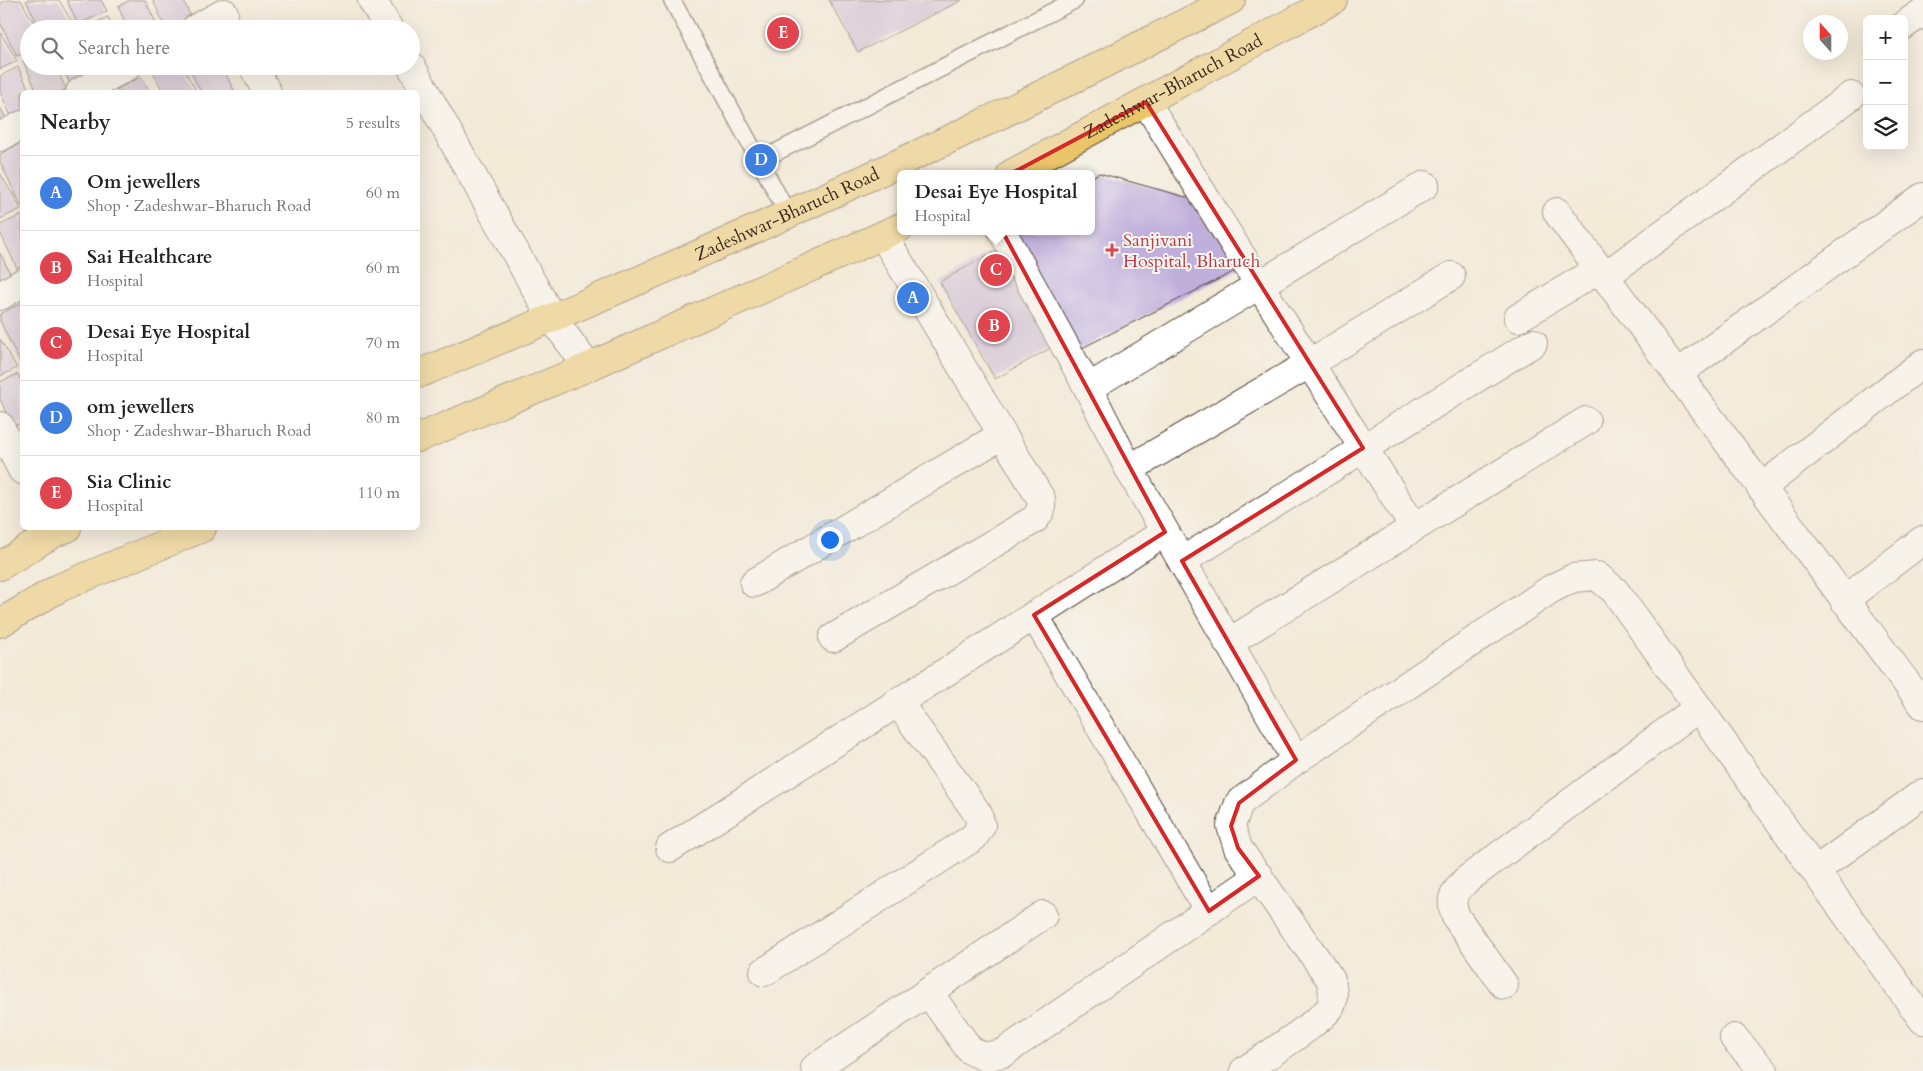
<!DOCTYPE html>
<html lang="en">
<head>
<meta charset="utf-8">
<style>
  body { margin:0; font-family:Cardo,serif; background:#f6f6f6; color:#202124 }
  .controls { position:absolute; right:15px; top:15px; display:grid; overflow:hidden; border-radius:8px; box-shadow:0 5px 20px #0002 }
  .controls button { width:45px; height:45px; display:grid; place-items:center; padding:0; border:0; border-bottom:1px solid #e0e0e0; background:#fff; color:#202124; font:25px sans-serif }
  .compass { position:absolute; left:1803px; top:15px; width:45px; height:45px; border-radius:50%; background:#fff; box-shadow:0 5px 20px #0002; rotate:339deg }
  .you { position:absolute; left:829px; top:539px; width:18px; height:18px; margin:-12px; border:4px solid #fff; border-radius:50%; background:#1a73e8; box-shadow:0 0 0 8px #1a73e833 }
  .badge { display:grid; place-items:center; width:32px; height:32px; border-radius:50%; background:#1f6fb2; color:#fff; font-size:16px; font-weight:700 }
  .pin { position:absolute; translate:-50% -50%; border:2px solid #fff; box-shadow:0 1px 5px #0006 }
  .popup { position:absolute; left:897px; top:170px; width:198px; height:65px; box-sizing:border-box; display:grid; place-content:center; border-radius:8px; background:#fff; filter:drop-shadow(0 1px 4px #0005); font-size:16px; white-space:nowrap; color:#757577 }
  .popup b { font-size:19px; color:#202124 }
  .popup::after { content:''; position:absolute; left:50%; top:100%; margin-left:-10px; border:10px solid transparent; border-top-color:#fff }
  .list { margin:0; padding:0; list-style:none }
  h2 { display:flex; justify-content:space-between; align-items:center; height:65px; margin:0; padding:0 20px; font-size:21px }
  h2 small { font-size:16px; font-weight:400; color:#757577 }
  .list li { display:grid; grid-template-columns:32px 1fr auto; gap:15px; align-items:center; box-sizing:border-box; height:75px; padding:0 20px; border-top:1px solid #e0e0e0 }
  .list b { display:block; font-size:19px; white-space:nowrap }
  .list p { margin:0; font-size:16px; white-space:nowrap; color:#757577 }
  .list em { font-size:16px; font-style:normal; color:#757577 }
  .icon { flex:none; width:28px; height:28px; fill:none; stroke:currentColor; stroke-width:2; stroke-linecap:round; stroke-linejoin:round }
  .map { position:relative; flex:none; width:1923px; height:1071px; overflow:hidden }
  .search { position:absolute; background:#fff; box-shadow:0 5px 20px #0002; left:20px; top:20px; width:400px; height:55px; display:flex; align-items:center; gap:12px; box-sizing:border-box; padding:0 18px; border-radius:28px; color:#757577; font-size:19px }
  .panel { position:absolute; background:#fff; box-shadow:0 5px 20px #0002; left:20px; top:90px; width:400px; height:440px; border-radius:8px }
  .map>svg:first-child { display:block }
  .building { fill:#c0afdb }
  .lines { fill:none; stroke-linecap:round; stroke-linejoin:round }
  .lane-casing { stroke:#57473a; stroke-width:19 }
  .street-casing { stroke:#57473a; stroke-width:30 }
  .primary-casing { stroke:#57473a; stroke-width:30 }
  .lane { stroke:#fff; stroke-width:16 }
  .street { stroke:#fff; stroke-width:28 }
  .primary { stroke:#eac669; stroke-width:28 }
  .marked { fill:none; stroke:#d62828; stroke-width:4; stroke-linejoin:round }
  .health-dot { fill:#e0444e; stroke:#f6f6f2; stroke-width:2 }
  .labels { text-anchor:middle; stroke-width:4; stroke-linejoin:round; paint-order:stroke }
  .street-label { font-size:18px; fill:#3b2a1e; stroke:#f6f6f2 }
  .health-label { font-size:18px; fill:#be3a42; stroke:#f6f6f2; text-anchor:start }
</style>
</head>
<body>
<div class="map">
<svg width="1923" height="1071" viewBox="0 0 1923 1071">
  <rect width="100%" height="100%" fill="#f6f6f2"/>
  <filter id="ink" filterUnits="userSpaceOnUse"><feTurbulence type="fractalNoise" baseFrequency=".02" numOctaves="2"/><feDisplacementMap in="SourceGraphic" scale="10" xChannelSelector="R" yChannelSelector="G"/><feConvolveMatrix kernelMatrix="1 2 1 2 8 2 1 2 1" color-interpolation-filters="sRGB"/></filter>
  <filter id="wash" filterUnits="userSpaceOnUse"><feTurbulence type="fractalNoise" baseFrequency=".0096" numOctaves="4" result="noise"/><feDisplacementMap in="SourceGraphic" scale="20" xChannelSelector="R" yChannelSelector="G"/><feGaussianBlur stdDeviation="1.12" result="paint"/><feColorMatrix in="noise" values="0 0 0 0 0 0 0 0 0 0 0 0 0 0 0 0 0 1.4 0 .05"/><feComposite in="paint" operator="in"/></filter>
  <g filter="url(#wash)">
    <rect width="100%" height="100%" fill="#f3ead8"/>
    <g id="blocks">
      <!-- building -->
      <path class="building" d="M7,0H21L37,29H29V51L17,56L0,22V4Z
        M26,0H59L75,27L71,29H40Z
        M67,0H101L107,11L78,24Z
        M131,0H145L159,29H128L118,6Z
        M153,0H183L193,21L177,29H166Z
        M829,0H962L858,52Z
        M108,17L114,29H81Z
        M0,32L17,61L0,69Z
        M29,57V66H55L66,89L60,92H37L23,60Z
        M62,66H92L95,73L71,86Z
        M155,66H182L197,92H163L151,68Z
        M188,66H221L234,90L229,92H201Z
        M18,67L30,92H22V115L13,120L0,92V76Z
        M141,77L150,92H118L116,90Z
        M0,107L8,123L0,127Z
        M21,143L22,145V207L0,162V154Z
        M0,173L21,209L0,219Z
        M1099,173L1189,198L1245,266L1076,351L1012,231H1091V178Z
        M22,215V265L17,268L0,232V225Z
        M1002,247L1056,345L995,379L940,282Z
        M0,253L11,275L0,280Z
        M22,303V366L0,321V314Z
        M0,339L17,368L0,376Z
        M18,374L22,383V422L13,427L0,399V382Z"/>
    </g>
  </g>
  <g filter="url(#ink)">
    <use href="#blocks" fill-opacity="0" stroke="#57473a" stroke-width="1"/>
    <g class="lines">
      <!-- lane casing -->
      <g class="lane-casing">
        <path id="lane" d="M672,0L788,214
          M759,161L1075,0"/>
      </g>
      <!-- street casing -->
      <g class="street-casing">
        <path id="street" d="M372,0L389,29
          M1904,25L1923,12
          M195,29L224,13
          M253,66L267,92
          M411,66L552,318L588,367
          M80,92L128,66
          M1146,102L1260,286L1414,527
          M0,137L22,125
          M1557,212L1923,705
          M1002,231L1088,388L1129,469L1296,760
          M0,296L22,283
          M1518,318L1594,272L1605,276L1851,96
          M1677,374L1923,197
          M1088,388L1425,185
          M0,426L22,470
          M1129,469L1309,364L1451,276
          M1761,488L1923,363
          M1182,561L1533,343
          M754,583L1002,435
          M1844,600L1923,540
          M1034,615L1209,911
          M833,638L1035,519L1041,510V499L883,235
          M1228,643L1586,421
          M670,848L1165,532
          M1815,871L1923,793
          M764,972L974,837L981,826L978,814L898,702
          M1504,985L1456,917C1449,899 1453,895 1465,881L1698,708
          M928,992L970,1050L985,1057L1003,1053L1259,876
          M1734,1038L1764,1071
          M815,1068L1043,915
          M1244,1071C1260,1060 1324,1020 1331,1006C1335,997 1332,989 1331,980L1238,848L1231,826L1239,803L1296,760L1551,589L1573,578L1597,576L1615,591L1815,871L1923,1020"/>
      </g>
      <!-- primary casing -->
      <g class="primary-casing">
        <g id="primary">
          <path id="s1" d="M1011,174L1333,0"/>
          <path id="s2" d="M418,374C607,296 796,213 981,124C1065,84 1148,41 1231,0"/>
          <path d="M418,438L588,367L901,227"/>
          <path d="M0,566L54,533L67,528"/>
          <path d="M0,623L59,588L202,528"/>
        </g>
      </g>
      <!-- lane -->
      <use href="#lane" class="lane"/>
      <!-- street -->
      <use href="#street" class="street"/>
      <!-- primary -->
      <use href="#primary" class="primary"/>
    </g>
  </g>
  <!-- marked area -->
  <path d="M0 0H1923V1071H0ZM1146,102L1363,448L1182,561L1296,760L1239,803L1231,826L1238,848L1259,876L1209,911L1034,615L1165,532L980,190Z" fill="#f3ead8" fill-opacity=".55" fill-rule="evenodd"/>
  <path class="marked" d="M1146,102L1363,448L1182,561L1296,760L1239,803L1231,826L1238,848L1259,876L1209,911L1034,615L1165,532L980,190Z"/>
  <!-- markers -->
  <path class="health-dot" d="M1109.5 242.5h5v5h5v5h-5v5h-5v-5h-5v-5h5z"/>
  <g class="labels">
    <!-- street labels -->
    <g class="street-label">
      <text dy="6" stroke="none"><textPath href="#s1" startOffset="184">Zadeshwar-Bharuch Road</textPath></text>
      <text dy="6" stroke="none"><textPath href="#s2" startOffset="402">Zadeshwar-Bharuch Road</textPath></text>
    </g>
    <!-- health labels -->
    <g class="health-label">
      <text x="1123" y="246">Sanjivani<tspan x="1123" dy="21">Hospital, Bharuch</tspan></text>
    </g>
  </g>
</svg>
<div class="controls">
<button>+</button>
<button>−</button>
<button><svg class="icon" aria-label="layers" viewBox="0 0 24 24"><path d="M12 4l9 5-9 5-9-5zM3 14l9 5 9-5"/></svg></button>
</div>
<svg class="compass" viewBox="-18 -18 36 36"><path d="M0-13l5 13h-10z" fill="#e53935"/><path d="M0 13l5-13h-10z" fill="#757577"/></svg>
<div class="you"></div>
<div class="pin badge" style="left:913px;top:298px;background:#3f7fe0">A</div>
<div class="pin badge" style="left:994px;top:326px;background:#e0444e">B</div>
<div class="pin badge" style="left:996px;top:270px;background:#e0444e">C</div>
<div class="popup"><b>Desai Eye Hospital</b>Hospital</div>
<div class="pin badge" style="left:761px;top:160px;background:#3f7fe0">D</div>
<div class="pin badge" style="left:783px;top:33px;background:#e0444e">E</div>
<div class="search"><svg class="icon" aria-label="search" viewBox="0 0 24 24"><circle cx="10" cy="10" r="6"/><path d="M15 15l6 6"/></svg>Search here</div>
<section class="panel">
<h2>Nearby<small>5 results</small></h2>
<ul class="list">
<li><span class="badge" style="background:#3f7fe0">A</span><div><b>Om jewellers</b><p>Shop · Zadeshwar-Bharuch Road</p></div><em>60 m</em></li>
<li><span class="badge" style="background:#e0444e">B</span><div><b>Sai Healthcare</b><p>Hospital</p></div><em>60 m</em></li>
<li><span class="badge" style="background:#e0444e">C</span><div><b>Desai Eye Hospital</b><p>Hospital</p></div><em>70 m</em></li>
<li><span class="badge" style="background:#3f7fe0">D</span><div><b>om jewellers</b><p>Shop · Zadeshwar-Bharuch Road</p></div><em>80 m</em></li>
<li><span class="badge" style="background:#e0444e">E</span><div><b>Sia Clinic</b><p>Hospital</p></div><em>110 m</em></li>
</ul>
</section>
</div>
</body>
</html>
